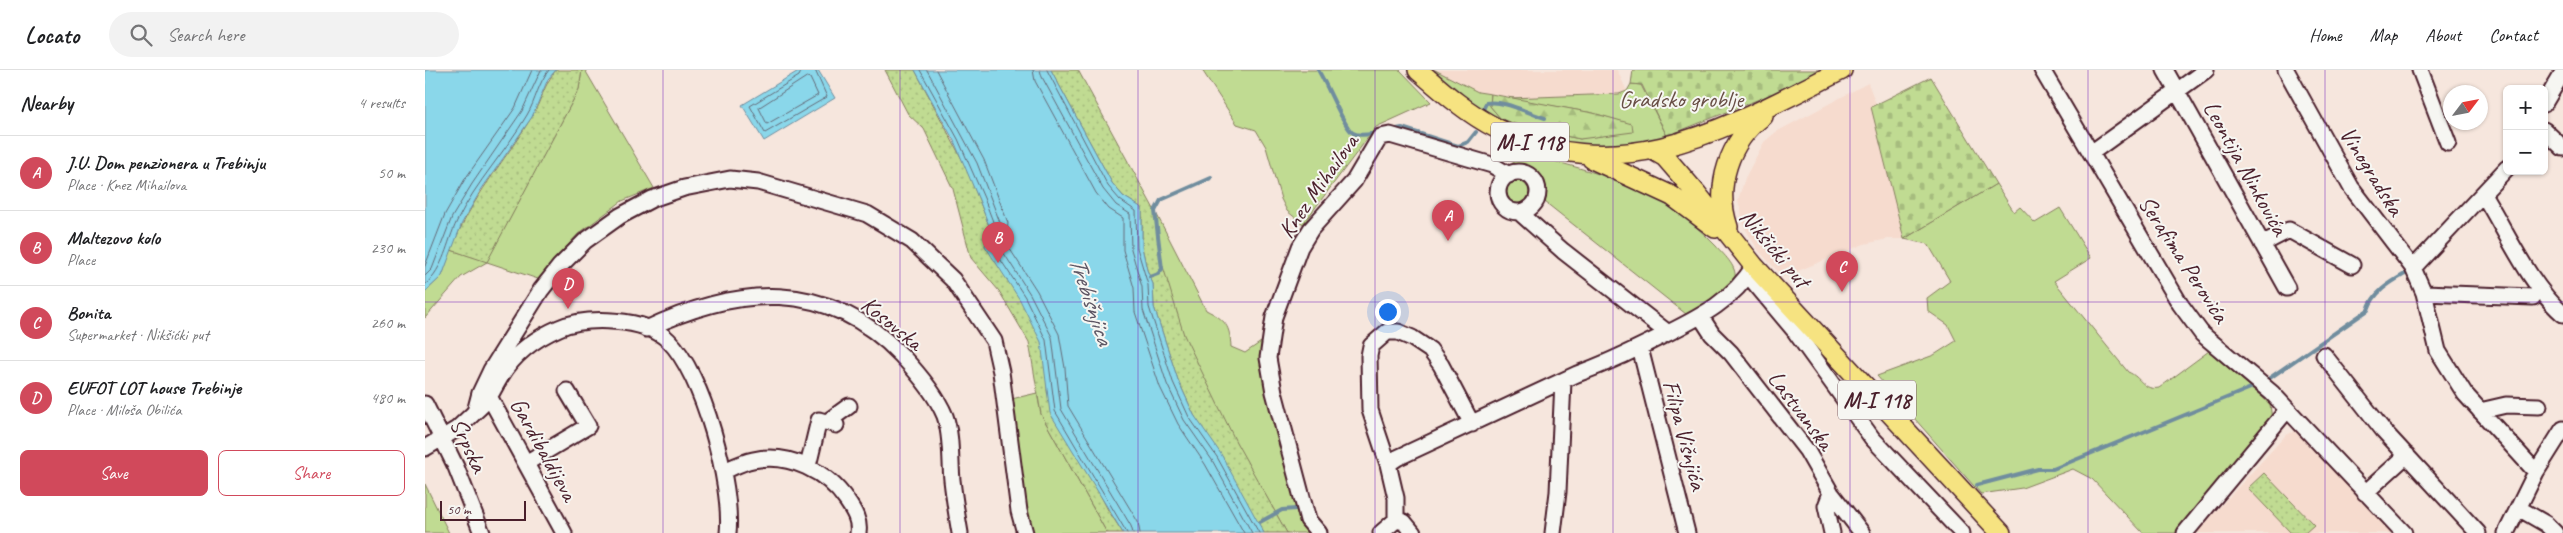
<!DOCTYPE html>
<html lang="en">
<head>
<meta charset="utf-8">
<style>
  body { margin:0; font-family:Caveat,sans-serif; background:#f2f2f2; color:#202124 }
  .controls { position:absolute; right:15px; top:15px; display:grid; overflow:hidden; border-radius:8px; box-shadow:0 1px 4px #0004 }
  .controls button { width:45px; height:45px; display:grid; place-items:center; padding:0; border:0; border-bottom:1px solid #e0e0e0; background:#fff; color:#202124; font:25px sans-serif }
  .compass { position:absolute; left:2018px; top:15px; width:45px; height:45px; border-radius:50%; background:#fff; box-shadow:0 1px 4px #0004; rotate:58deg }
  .scale { position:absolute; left:15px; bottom:12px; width:86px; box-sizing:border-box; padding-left:5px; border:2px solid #4a1f2b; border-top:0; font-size:14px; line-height:18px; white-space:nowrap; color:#4a1f2b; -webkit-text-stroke:4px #f6f6f2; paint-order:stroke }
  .you { position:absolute; left:962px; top:241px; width:18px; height:18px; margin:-12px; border:4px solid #fff; border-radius:50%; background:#1a73e8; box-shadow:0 0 0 8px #1a73e833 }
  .badge { display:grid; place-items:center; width:32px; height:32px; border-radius:50%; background:#d1495b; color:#fff; font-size:16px; font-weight:700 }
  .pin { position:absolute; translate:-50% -41px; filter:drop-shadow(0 1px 2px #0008) }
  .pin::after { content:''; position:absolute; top:26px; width:18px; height:15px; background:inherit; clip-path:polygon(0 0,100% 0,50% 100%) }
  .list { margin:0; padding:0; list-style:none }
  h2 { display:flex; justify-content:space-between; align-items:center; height:65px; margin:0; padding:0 20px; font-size:21px }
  h2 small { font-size:16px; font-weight:400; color:#757577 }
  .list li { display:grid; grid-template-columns:32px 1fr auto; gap:15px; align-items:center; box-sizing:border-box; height:75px; padding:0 20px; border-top:1px solid #e0e0e0 }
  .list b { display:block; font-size:19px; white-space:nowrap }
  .list p { margin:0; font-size:16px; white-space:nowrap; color:#757577 }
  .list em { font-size:16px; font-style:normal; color:#757577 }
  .actions { display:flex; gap:10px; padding:15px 20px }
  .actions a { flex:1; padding:11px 0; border:1px solid #d1495b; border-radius:8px; text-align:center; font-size:18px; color:#d1495b }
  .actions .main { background:#d1495b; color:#fff }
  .icon { flex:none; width:28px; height:28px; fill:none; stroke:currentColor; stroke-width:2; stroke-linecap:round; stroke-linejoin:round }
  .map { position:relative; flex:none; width:2138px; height:463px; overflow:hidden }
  header { display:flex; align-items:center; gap:30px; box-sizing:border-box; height:70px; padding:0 25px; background:#fff; border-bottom:1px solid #e0e0e0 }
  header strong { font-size:24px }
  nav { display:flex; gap:28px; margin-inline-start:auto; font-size:18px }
  .search { width:350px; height:45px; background:#f2f2f2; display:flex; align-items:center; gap:12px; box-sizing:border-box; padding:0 18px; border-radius:28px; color:#757577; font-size:19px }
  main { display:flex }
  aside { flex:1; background:#fff }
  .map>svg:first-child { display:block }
  .built { fill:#f6dbce }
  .green { fill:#c0db92; stroke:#857d5e }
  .forest { fill:url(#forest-firs); stroke:#857d5e }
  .cemetery { fill:url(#cemetery-stones); stroke:#857d5e }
  .park { fill:url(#park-dots); stroke:#857d5e }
  .water { fill:#8ad7ea; stroke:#708d9e }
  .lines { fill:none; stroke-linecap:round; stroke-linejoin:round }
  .shore { stroke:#646977; stroke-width:1 }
  .stream { stroke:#708d9e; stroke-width:4 }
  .minor-casing { stroke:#4a1f2b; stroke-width:19 }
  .major-casing { stroke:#4a1f2b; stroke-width:22 }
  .minor { stroke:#f6f6f2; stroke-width:15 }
  .major { stroke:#f6e381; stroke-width:19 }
  .grid { fill:none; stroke:#7b2cbf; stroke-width:1; stroke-opacity:0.55 }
  .labels { text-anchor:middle; stroke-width:4; stroke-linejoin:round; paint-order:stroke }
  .shield { fill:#f6f6f2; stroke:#7e6067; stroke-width:1 }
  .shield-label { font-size:22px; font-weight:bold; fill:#4a1f2b }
  .park-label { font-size:24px; fill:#684e45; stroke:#f6f6f2 }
  .street-label { font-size:24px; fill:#4a1f2b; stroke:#f6f6f2 }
  .water-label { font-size:25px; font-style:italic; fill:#5d5664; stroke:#f6f6f2 }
</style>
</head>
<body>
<header>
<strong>Locato</strong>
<div class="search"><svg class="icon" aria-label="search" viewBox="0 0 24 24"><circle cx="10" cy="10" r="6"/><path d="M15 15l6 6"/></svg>Search here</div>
<nav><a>Home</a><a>Map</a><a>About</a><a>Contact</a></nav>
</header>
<main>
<aside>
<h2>Nearby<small>4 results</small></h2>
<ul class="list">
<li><span class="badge">A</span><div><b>J.U. Dom penzionera u Trebinju</b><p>Place · Knez Mihailova</p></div><em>50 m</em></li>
<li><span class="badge">B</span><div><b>Maltezovo kolo</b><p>Place</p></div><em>230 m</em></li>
<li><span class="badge">C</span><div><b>Bonita</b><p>Supermarket · Nikšićki put</p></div><em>260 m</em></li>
<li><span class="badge">D</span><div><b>EUFOT LOT house Trebinje</b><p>Place · Miloša Obilića</p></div><em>480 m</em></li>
</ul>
<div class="actions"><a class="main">Save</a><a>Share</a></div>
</aside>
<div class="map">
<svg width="2138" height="463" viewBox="0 0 2138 463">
  <defs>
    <pattern id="forest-firs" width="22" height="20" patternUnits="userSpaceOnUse" patternTransform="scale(1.25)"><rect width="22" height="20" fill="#c0db92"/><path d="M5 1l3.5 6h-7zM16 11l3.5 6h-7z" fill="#a6bc7e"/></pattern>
    <pattern id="cemetery-stones" width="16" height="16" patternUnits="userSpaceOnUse" patternTransform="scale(1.25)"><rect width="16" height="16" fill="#c0db92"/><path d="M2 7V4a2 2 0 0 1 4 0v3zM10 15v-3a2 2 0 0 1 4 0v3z" fill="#a6bc7e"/></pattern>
    <pattern id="park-dots" width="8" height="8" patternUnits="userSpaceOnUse" patternTransform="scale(1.25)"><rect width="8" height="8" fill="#c0db92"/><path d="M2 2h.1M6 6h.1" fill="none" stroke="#a6bc7e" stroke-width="1.8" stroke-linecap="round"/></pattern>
  </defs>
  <rect width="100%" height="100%" fill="#f6e6dd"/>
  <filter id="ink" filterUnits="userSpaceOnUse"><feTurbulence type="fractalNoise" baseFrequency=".02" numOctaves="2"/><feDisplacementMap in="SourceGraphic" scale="10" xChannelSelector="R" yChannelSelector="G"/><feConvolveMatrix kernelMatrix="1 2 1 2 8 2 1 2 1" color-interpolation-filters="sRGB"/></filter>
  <g filter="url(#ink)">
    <!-- built -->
    <path class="built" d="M1010,0H1192L1202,21L1194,24L1084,28L1053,22Z
      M1443,13L1451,34L1446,37L1479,169H1463L1439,174L1358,207L1333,180L1320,158L1313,130L1320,108L1339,72L1351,62Z
      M1870,361L1969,463H1771L1861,365Z"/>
    <!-- green -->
    <path class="green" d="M157,0H160L229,118L197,131L153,164L113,209L62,192L36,207L0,248V222L17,206L26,180L62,191L154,19Z
      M777,0H975L1006,32L951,57L878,154L862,141L856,129L841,77L831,60L812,54Z
      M1002,0H1010L1053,22L1066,24L1065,36L1076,49L1105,59L1155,69L1207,55L1168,43L1084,28L1194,24L1202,21L1206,14L1216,15L1242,66L1209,78L1160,79L1084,60Z
      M1094,82C1173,103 1232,114 1291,176C1298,184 1312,196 1310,208C1308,226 1279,238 1266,248L1120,132C1122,109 1112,110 1095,101C1091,99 1088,91 1085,88Z
      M1080 123a12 12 0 1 1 24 0a12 12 0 1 1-24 0Z
      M1571,114L1589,142L1595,137L1610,153L1635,138L1666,188L1629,211L1703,302C1716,307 1718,321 1734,318L1784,281L1845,334L1847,350L1842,358L1752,463H1718L1667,409L1648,399L1597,418L1556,424L1452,306L1509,285L1531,271L1523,255L1503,241L1502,228L1525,211L1503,174L1479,169Z
      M730,141L781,240C801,250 805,256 806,277L820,283L836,272L840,308L886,463H862C817,383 752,280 736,190C733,174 732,157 730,141Z
      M612,323L616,344L682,463H600L578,331Z
      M0,414L24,463H0Z"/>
    <!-- forest -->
    <path class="forest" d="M1066,24L1168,43L1207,54L1208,62L1155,69L1105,59L1076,49L1065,36Z"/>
    <!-- cemetery -->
    <path class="cemetery" d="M1208,0H1395L1347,24L1242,66L1217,15L1206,14Z
      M1506,7L1571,114L1479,169L1446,37Z"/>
    <!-- park -->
    <path class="park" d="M131,0H157L154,19L62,192L26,180C47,126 78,94 106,48C116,32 119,14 131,0Z
      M460,0H490L541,97L565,158L560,176C576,197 611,249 617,274C621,289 622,305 622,321L683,440L698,463H682L616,344L604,272L574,221L546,188L528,119L499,59L483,44Z
      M626,0H653L730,141L736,190L759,265L811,372L862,463H839L769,345L753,310L729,237L728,214L722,200L717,177V138L698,126L687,113Z
      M1839,403L1889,455L1880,463H1866L1823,418Z"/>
    <!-- water -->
    <path class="water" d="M0,0H131L123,9L107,47L56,120L37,153L17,206L0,222Z
      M375,0H393L410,28L339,71L317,35Z
      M490,0H626L687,113L698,126L717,138V177L722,200L728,214L729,237L753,310L769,345L796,384L839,463H698L625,343L616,272L595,230L560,176L565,158L554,130L529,71Z"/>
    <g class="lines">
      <!-- shore -->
      <path class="shore" d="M377,0L374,6L325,36L340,63L402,27L390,0
        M495,0L533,69L559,128L570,157L566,175L600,227L621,270L630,341L702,463
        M502,0L552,93L576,155L573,174L605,224L627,267L636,339L706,456L708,463
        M511,0L559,90L583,153L581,173L612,221L634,264L640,298L643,336L713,452L715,463
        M608,0L610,11L671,123L684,139L698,148V180L709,218L710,242L735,317L753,354L780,394L819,463
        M615,0L617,7L678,119L691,135L705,144L706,179L717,217L718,240L742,314L759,350L787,390L827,463
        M622,0L683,116L695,130L711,141L712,178L723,215L724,237L748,312L764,347L792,387L834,463
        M382,7L385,8L393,25L342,54L334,38Z
        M0,196L20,144L40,109L90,38L107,0
        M0,206L7,199L27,147L47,114L97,41L116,0
        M0,215C20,196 21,174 32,151C51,112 81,81 102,45C111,30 113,13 124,0"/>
      <!-- stream -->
      <path class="stream" d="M893,0C901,12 920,59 928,63C935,67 945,64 952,63
        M1057,42L1061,33C1081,30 1101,43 1120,48
        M967,60L977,58L1033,76L1043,72L1051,62
        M725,207L733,204L737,199L730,141L736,130L786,108
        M1839,312L1943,240C1948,223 1964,213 1980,204
        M1552,415L1613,399H1628L1833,315
        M835,452L857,440L871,439"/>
      <!-- minor casing -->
      <g class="minor-casing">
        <path id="minor" d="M1617,0L1755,234L1777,264L1847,323L1979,463
          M1740,0L1862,218
          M1861,0L1926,117L1988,198L1999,223L2013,281L2040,324L2111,402
          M1995,0L2023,73
          M2119,34L2138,2
          M2119,60L2138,78
          M1666,83L1781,0
          M1073 122a20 20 0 1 1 40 0a20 20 0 1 1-40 0Z
          M2058,124C2081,161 2105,216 2138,244
          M1094,142L1138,181L1243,263
          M1837,174L1864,160L1927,195
          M1988,198L2082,98
          M1323,205L1369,260L1447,368L1537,463
          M1999,223L2108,227
          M1276,247L1287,264L1306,283L1382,381L1406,423L1437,463
          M221,259C312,216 401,207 476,285C492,302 511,324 520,346C527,366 525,390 527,410C529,428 532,446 535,463
          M1215,278L1262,463
          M1899,285L1958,360L2053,463
          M58,325L65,328L139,463
          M0,334L31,397L57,463
          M2055,341L2081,335L2114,336
          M50,342C67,327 65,324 76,306C89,284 111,268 134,258C162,246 220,248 243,270C278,303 308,416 303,463
          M402,352L424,336
          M0,378L32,359L50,342L55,323L66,300L116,220L135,196L160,171L195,146L227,129L259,118L305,109L333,112L442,144L487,171L528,210L569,271L576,302L594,441L600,463
          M101,393L163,356L142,321
          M963,394L945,340L944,286L946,276L962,262H973L987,268L1005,280L1016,295L1047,354
          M383,396L394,350L411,355
          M299,401C308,397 318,392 328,390C364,382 403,402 422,431C429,441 435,451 433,463
          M1406,423L1401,436L1407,463
          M1940,423L1982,385
          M2095,439L2121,454L2130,463
          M971,450L979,452L988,463
          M894,463L883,450L849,322L843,288L849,247L875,177L886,159L929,111L955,67L965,65L1067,95L1084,105
          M956,463L971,450V428L963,394L972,388L1152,304C1184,293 1213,278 1243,263C1277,246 1308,230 1329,196
          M1128,463L1133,422L1138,311
          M1760,463L1862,340
          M2081,463L2111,402L2138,359"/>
      </g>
      <!-- major casing -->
      <g class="major-casing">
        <path id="major" d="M993,0C1018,22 1043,44 1073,59C1197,122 1307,55 1417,0
          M1228,80L1240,87L1272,124L1329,196L1576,463
          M1167,89L1247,126L1290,158
          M1303,157C1289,116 1304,71 1338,46"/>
      </g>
      <!-- minor -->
      <use href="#minor" class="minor"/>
      <!-- major -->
      <use href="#major" class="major"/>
    </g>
  </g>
  <!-- grid -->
  <path class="grid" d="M238,0V463M475,0V463M713,0V463M950,0V463M1188,0V463M1425,0V463M1663,0V463M1900,0V463M0,232H2138"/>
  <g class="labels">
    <!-- shield labels -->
    <g class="shield">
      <rect x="1066" y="52.5" width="78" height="39" rx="4"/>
      <rect x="1413" y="310.5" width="78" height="39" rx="4"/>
    </g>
    <g class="shield-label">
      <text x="1105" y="80">M-I 118</text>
      <text x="1452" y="338">M-I 118</text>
    </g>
    <!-- park labels -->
    <g class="park-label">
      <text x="1256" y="37">Gradsko groblje</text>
    </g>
    <!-- street labels -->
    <g class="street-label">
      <text transform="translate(1821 98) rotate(61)" y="8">Leontija Ninkovića</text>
      <text transform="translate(1947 101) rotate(58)" y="8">Vinogradska</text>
      <text transform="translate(893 116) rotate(-55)" y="8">Knez Mihailova</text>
      <text transform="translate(1350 178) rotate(50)" y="8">Nikšićki put</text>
      <text transform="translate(1759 189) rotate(57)" y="8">Serafima Perovića</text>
      <text transform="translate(467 253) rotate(39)" y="8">Kosovska</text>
      <text transform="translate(1376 340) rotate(53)" y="8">Lastvanska</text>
      <text transform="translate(1260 365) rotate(75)" y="8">Filipa Višnjića</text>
      <text transform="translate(44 375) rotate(65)" y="8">Srpska</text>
      <text transform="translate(119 379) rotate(61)" y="8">Gardibaldijeva</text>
    </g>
    <!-- water labels -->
    <g class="water-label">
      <text transform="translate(667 230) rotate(71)" y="9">Trebišnjica</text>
    </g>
  </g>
</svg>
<div class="controls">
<button>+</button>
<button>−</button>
</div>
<svg class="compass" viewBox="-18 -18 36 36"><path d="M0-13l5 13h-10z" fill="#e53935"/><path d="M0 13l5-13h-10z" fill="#757577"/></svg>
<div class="scale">50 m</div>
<div class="you"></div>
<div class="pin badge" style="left:1023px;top:171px">A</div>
<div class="pin badge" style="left:573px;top:193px">B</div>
<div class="pin badge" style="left:1417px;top:222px">C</div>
<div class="pin badge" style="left:143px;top:239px">D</div>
</div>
</main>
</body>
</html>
